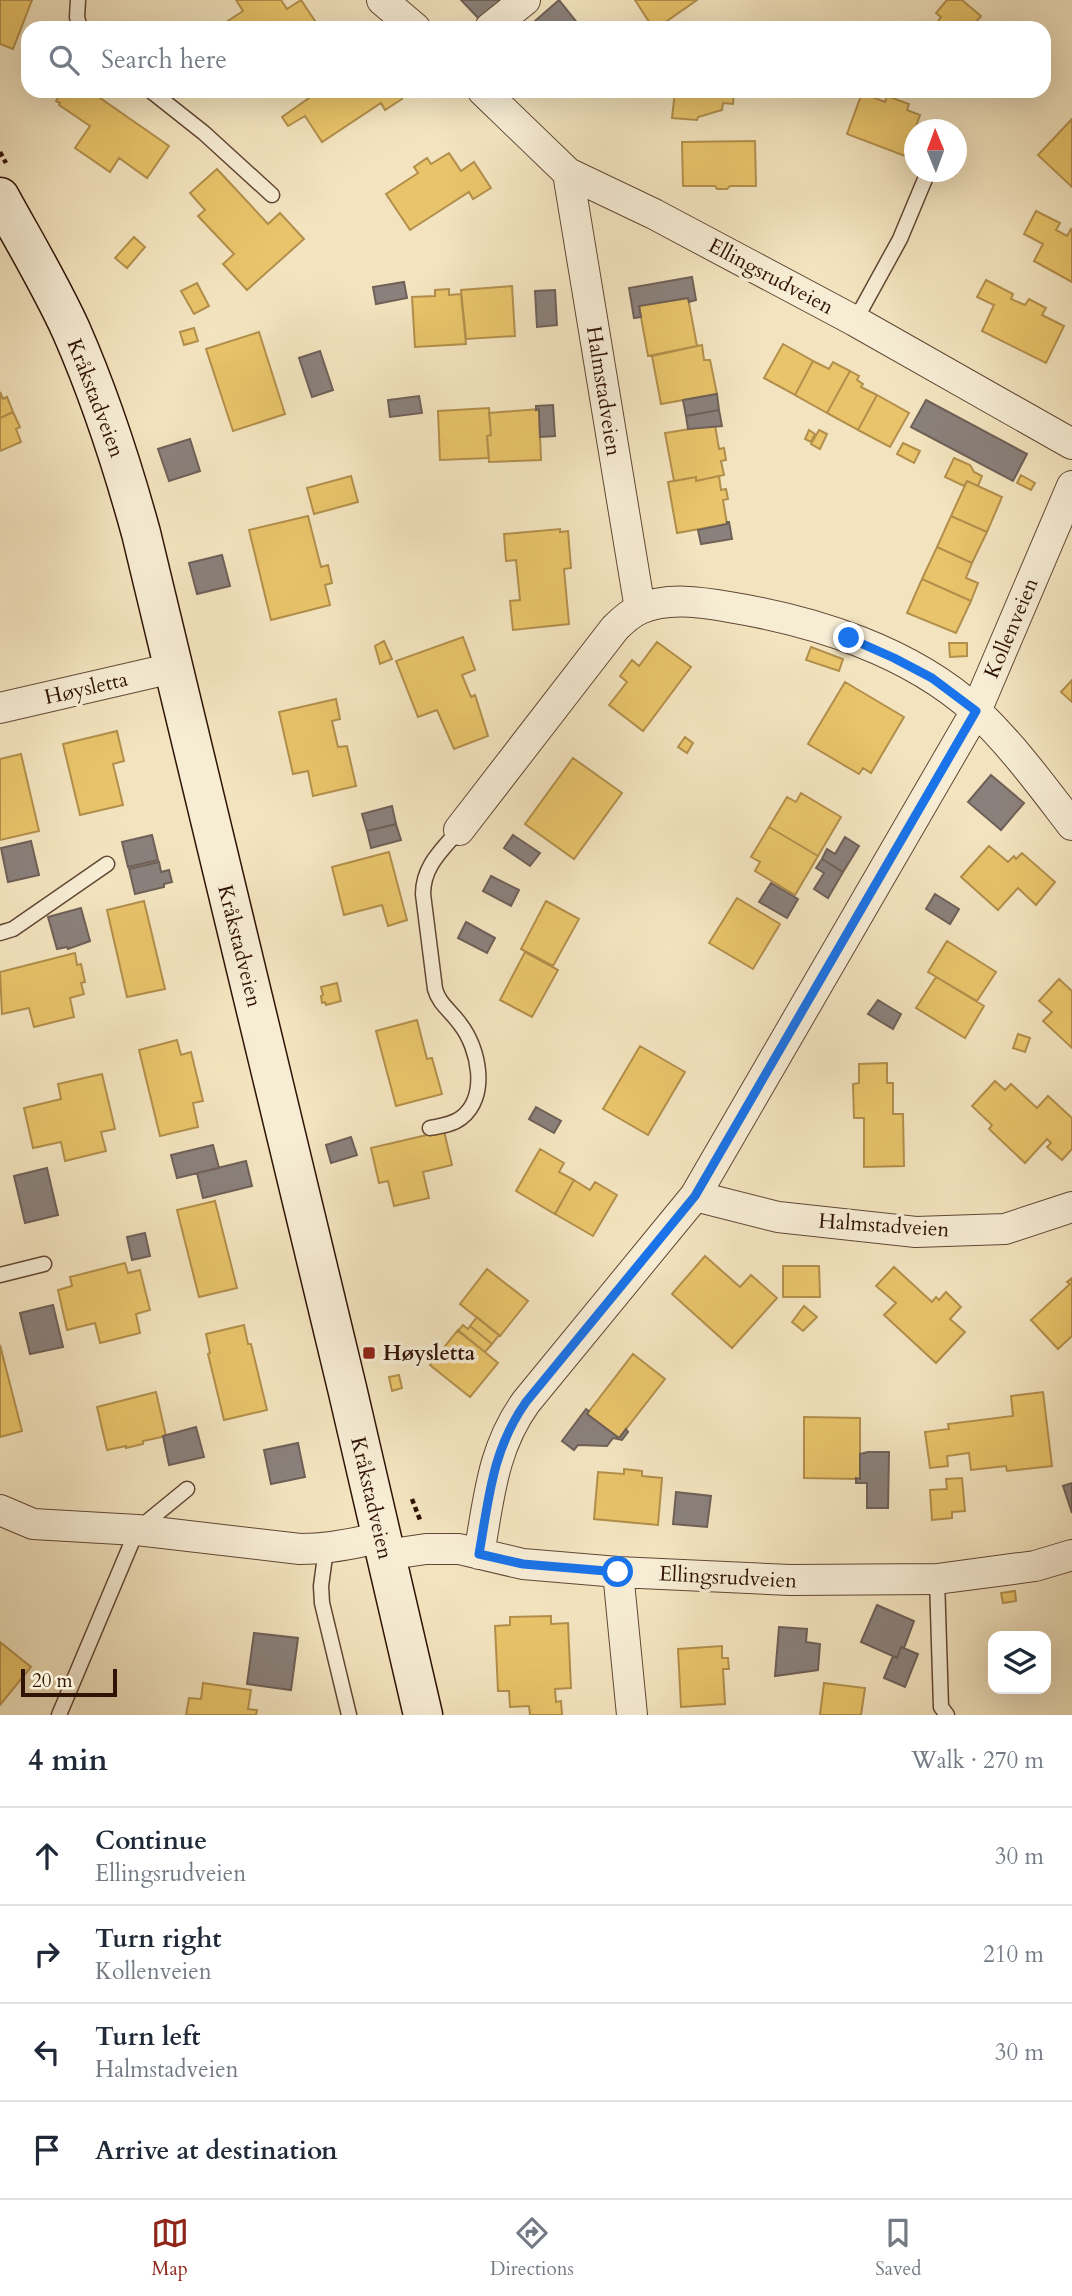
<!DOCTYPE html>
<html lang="en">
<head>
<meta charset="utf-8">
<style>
  body { margin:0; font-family:Cardo,serif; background:#f2f2f3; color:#1f2937 }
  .controls { position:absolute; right:21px; bottom:21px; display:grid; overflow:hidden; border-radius:14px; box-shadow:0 7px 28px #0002 }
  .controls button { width:63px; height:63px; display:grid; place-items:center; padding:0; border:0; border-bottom:2px solid #e0e1e3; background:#fff; color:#1f2937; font:35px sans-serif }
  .compass { position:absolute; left:904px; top:119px; width:63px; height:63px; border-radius:50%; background:#fff; box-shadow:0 7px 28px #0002; rotate:359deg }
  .scale { position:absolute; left:21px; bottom:18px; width:96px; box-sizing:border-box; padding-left:7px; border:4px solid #311305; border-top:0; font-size:19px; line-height:24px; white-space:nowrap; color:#311305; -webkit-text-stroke:5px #f7edd5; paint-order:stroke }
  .stop { position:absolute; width:21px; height:21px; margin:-16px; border:5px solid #1a73e8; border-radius:50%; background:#fff }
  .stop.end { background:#1a73e8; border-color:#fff; box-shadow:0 2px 7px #0008 }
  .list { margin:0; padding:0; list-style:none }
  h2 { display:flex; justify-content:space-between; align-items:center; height:91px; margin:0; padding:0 28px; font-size:30px }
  h2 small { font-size:23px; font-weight:400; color:#747a83 }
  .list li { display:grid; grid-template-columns:46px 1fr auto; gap:21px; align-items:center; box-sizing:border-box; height:98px; padding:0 28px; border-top:2px solid #e0e1e3 }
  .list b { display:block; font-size:26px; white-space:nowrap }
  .list p { margin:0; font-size:23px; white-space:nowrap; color:#747a83 }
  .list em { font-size:23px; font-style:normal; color:#747a83 }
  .icon { flex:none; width:38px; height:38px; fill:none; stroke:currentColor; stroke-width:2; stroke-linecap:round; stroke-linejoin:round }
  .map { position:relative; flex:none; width:1072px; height:1715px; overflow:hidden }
  .search { position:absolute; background:#fff; box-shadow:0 7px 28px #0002; left:21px; right:21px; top:21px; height:77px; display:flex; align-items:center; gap:18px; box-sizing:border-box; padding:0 24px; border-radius:21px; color:#747a83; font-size:26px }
  .sheet { height:483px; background:#fff }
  nav { display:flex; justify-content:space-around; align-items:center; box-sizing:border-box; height:98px; border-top:2px solid #e0e1e3; background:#fff; font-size:19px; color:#747a83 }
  nav a { display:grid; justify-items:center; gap:4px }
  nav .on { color:#8f2418 }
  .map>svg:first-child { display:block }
  .homes { fill:#e9c46a; stroke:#b28f4c; stroke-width:2 }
  .industry { fill:#8a817c; stroke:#6f6058; stroke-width:2 }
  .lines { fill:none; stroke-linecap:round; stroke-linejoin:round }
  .service-casing { stroke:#624734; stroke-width:17 }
  .minor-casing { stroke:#624734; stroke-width:32 }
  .secondary-casing { stroke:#311305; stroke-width:41 }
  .path { stroke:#311305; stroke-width:4.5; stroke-dasharray:5 3.5; stroke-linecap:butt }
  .service { stroke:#f7edd5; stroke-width:14 }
  .minor { stroke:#f7edd5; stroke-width:30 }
  .secondary { stroke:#f7edd5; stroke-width:38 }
  .route { stroke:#1a73e8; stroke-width:9 }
  .poi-dot { fill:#8f2418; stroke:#f7edd5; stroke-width:2.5 }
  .labels { text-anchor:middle; stroke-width:7; stroke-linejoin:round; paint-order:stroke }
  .street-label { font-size:21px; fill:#311305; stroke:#f7edd5 }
  .poi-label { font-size:21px; font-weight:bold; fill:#311305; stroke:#f7edd5; text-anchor:start }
</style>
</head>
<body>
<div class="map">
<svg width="1072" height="1715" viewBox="0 0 1072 1715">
  <rect width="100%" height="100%" fill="#f3e4bf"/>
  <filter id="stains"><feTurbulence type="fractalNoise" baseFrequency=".00286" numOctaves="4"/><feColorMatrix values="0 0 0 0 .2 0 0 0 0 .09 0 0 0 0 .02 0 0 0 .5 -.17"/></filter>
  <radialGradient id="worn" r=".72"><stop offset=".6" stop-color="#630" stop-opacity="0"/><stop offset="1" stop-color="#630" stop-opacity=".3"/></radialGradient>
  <!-- homes -->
  <path class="homes" d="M0,0H32L13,49L0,44Z
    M236,0H281L287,9L301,0L317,24L312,28H217L243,11Z
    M635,0H697L657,28H653Z
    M947,0H962L981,16L971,28H933L941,17L936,13Z
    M62,91H90L169,146L147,178L119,158L110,172L75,148L90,126L59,105L60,103L56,101Z
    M319,91H397L402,99L385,110L381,103L322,142L305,116L288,126L282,117Z
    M675,91H734L733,104L723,103L722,110L698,117L697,120L672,118Z
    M862,93L885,102L887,96L909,104L907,110L920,115L905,156L847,134Z
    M1072,119V187L1038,155Z
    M755,141L756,186H730L727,189H717L715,186H683L682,142Z
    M449,153L461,171L474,162L491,188L473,199L469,192L410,230L386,194L418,173L414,167L427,158L431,164Z
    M217,169L268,224L280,213L304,239L247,290L223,264L234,254L198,216L205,210L190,193Z
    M1036,211L1060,223L1056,230L1067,236L1071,229L1072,230V282L1034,261L1043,244L1024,234Z
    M134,237L145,247L127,268L115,258Z
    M986,280L1013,294L1011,299L1025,305L1029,299L1046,308L1042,315L1064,326L1046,363L982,331L994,305L977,297Z
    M197,283L209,306L194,314L181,291Z
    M512,286L515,336L466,339L461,290Z
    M449,289V295L461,294L466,344L415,347L412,297L435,296V290Z
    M688,298L697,346L648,356L639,306Z
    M194,328L198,341L184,345L180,332Z
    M259,332L285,414L233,431L206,349Z
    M783,344L813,361L795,395L764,378Z
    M702,345L704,360H710L717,394L661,404L652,356Z
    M813,361L829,369L833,362L850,371L827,413L795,395Z
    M850,371L859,376L857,380L863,384L861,387L877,395L858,430L827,413Z
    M0,392L3,399L7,397L13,412L0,418Z
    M877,395L909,413L890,447L858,430Z
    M489,408L491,435L487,436L489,458L440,460L438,411Z
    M539,409L541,460L489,462L487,436L491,435L489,413Z
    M13,412L20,427L16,429L21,442L0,451V418Z
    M715,425L719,449L724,448L726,460L721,461L724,475L696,481V477L674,481L665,433Z
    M809,430L815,434L811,442L805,439Z
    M819,430L827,434L820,449L811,444Z
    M903,443L920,451L914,463L897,454Z
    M954,458L970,465L974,472L982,476L978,486L967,481L964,486L945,477Z
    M1021,475L1035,483L1031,490L1017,483Z
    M351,476L358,502L314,514L307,488Z
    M719,476L721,490L726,489L728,499L723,500L727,524L677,533L668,482L696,477V481Z
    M967,481L1002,497L987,532L951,516Z
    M308,516L321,567L328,565L332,583L325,585L330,605L271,620L249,530Z
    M951,516L987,532L972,563L937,547Z
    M560,529V532L568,531L571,568L564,569L569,624L513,630L510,601L520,600L516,560L506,561L504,534Z
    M937,547L972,563L966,578L978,583L971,601L922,579Z
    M922,579L971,601L956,633L907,613Z
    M463,637L475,670L462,675L471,697L475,695L488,736L454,749L437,710L418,717L396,661Z
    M384,641L392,659L380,664L375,646Z
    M657,642L691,667L643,731L609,705L627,682L620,676L632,660L639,666Z
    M949,643H967V656L950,657Z
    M811,647L843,659L839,671L806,660Z
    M1072,680V702L1061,692Z
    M845,682L904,717L871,773L863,768L859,774L808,744Z
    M336,699L340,719L332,721L338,747L347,746L356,786L313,796L308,771L293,774L279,712Z
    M117,731L124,761L113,764L123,805L80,815L63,744Z
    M685,737L693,743L687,753L678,747Z
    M21,754L39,831L0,840V759Z
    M573,758L622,793L574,859L525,824Z
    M801,793L841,817L818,856L769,827L787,797L796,802Z
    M769,827L818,856L795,895L755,871L760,862L751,857Z
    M989,846L1008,862L1014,856L1016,859L1022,853L1055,882L1036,905L1018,888L998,910L961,877Z
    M389,852L407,920L388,926L382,905L344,915L332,867Z
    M737,898L780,924L753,969L709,943Z
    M144,901L165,989L127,997L107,910Z
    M546,901L579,919L553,966L521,949Z
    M947,941L996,972L977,1001L928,972Z
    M525,952L558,970L532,1017L500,1000Z
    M75,953L77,965L81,964L85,982L81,983L84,994L70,998L74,1017L34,1027L29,1008L2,1014L0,972Z
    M936,977L984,1006L965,1038L916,1008Z
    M1059,979L1072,991V1048L1043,1021L1052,1012L1039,1001Z
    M337,983L341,1001L326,1005L325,1002L322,1003L321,996L323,995L321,987Z
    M417,1020L427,1059L432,1058L442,1094L396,1106L376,1031Z
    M1018,1034L1030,1038L1025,1052L1013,1048Z
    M177,1040L181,1055L191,1052L203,1101L193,1103L198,1127L160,1136L139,1050Z
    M640,1046L685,1072L648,1135L603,1109Z
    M887,1063V1083H893V1114H903L904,1166L864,1167V1118H854L853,1084L859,1083V1064Z
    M102,1074L115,1129L101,1132L106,1151L65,1161L61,1142L33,1148L24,1108L61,1099L58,1084Z
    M995,1081L1005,1090L1011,1084L1037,1108L1048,1096L1072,1118V1149L1062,1160L1047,1147L1051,1143L1047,1139L1025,1163L989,1129L992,1125L972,1106Z
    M444,1131L452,1165L423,1172L429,1198L394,1206L388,1181L379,1183L371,1148Z
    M540,1149L564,1163L559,1172L574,1180L555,1214L516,1191Z
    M574,1180L590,1190L595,1182L617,1195L593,1236L555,1214Z
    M215,1201L237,1288L199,1297L177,1210Z
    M705,1256L740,1287L751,1275L777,1298L732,1348L672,1294Z
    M125,1263L128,1273L140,1270L150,1310L136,1314L140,1333L100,1343L95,1323L67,1330L58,1290L72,1286L70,1277Z
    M783,1266H819L820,1297H783Z
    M894,1267L932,1302L936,1297L939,1300L946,1292L961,1307L950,1319L965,1332L936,1363L884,1315L896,1303L876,1286Z
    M487,1269L528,1301L500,1336L460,1304Z
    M1072,1278V1336L1058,1349L1031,1320L1070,1284L1067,1282Z
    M804,1306L817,1317L803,1331L792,1322Z
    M477,1317L499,1335L492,1344L470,1326Z
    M244,1325L248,1344H251L267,1410L224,1420L208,1354L210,1353L206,1334Z
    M463,1325L468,1329L470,1326L492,1344L485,1352L458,1331Z
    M458,1330L498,1363L470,1397L430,1365Z
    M0,1345L22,1431L0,1437Z
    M633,1354L665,1379L619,1438L587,1414Z
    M399,1375L402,1388L392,1391L389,1377Z
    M156,1392L166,1436L143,1441V1444L126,1448V1446L107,1450L97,1407Z
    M1043,1392L1052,1466L1007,1471L1006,1466L971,1470L969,1453L947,1456L948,1466L930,1468L925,1432L949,1429L948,1424L1013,1416L1011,1396Z
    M804,1417L860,1418V1479L804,1478Z
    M624,1469L642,1471V1476L662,1478L658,1525L594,1519L598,1472L624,1474Z
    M962,1478L965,1511L952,1512V1518L932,1520L930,1490L947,1489L946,1479Z
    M1015,1591L1016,1601L1003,1603L1001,1593Z
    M551,1616V1624L568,1623L571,1688L555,1689L556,1702L561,1701L562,1715H530L529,1706L510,1707L509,1691H498L495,1626L510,1625V1617Z
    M0,1642L31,1667L0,1705Z
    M722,1646V1658H728L729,1669H723L725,1704L681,1707L678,1649Z
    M203,1683L251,1690L248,1709L257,1710L256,1715H186L189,1698L201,1699Z
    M824,1683L865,1688L861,1715H820Z"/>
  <!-- industry -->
  <path class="industry" d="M461,0H502L481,21Z
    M559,0L579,25L575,28H527Z
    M692,277L696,300L689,302L688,298L639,306L641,317L634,318L629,288Z
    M404,282L407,298L376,304L373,287Z
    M555,290L557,325L537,327L535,291Z
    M320,351L333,390L312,397L299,358Z
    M717,394L719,410L686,416L683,400Z
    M419,396L422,413L390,417L388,400Z
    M926,400L1027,454L1013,481L911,427Z
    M553,405L555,436L540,437L539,409L536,410V406Z
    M719,410L722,426L688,429L686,416Z
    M190,439L200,471L169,481L158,449Z
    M727,522H729L732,539L701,544L698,530L727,524Z
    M222,555L230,586L197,594L189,563Z
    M991,775L1024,803L1001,830L968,802Z
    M392,806L396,824L367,831L362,814Z
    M396,824L401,840L371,848L367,831Z
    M152,835L158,860L128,867L122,842Z
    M513,835L540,853L530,866L504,848Z
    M845,837L859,846L843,872L822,859L827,849L835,854Z
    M31,841L39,875L8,882L1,848Z
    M822,859L843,872L828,898L814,889L824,873L816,868Z
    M159,862L161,872L169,870L172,882L164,884V887L135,894L129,869Z
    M491,876L519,890L511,906L483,891Z
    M771,883L798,899L787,918L759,902Z
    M935,894L959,909L950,924L926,909Z
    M81,908L90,941L68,949L67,947L57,949L48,917Z
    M466,922L495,938L487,953L458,938Z
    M878,1000L901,1014L893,1029L868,1014Z
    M536,1107L561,1121L554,1133L529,1119Z
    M351,1137L357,1155L331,1163L326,1145Z
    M213,1145L219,1168L177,1178L171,1155Z
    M246,1161L252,1186L203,1198L197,1173Z
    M47,1168L58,1215L25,1223L14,1176Z
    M145,1233L150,1256L132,1260L127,1237Z
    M53,1305L63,1347L30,1354L20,1313Z
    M586,1409L589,1411L587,1414L619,1438L626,1429L628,1432L622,1440L613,1438L607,1446L578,1445L574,1450L562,1441Z
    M196,1427L204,1457L169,1465L163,1436Z
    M298,1443L305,1477L271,1484L264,1450Z
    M868,1452H889L888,1508H867V1483H856V1478L860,1479V1454Z
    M1072,1483V1513L1063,1486Z
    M676,1492L711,1496L707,1527L673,1524Z
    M877,1605L914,1621L904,1648L901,1647L897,1658L861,1642Z
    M779,1627L807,1629L806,1642L820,1644L818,1670L775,1676Z
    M254,1633L298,1638L291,1690L247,1684Z
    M901,1647L918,1654L905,1687L884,1678L893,1656L897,1658Z"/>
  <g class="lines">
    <!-- service casing -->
    <g class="service-casing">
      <path id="service" d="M78,0L77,17L80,28
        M151,91L204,133L272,195
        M855,321L900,239L928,172
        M0,933L13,929L107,864
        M430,1128C440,1126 452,1125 461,1118C489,1097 479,1048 460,1024C451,1011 439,1004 435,989L423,894C423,866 442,850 459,830
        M0,1275L44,1264
        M326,1549L321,1586L322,1603L349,1715
        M937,1579L941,1707L947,1715
        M59,1715L137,1530L187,1489"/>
    </g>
    <!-- minor casing -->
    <g class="minor-casing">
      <path id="minor" d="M382,0L415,28
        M490,28L525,0
        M483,91L568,173L654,214L855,321L1072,444
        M568,173L640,609
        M0,708L173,668
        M459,830L615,628C622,621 631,613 640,609C667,597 701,602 729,607C815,621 910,651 976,711C1012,745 1042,786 1072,825
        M695,1196L778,1217L916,1232L1005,1229L1072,1207
        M0,1510L33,1524L137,1530L300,1549C329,1549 354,1544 381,1537
        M479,1554C489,1499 492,1449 526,1402L695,1196L976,711L1072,486
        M385,1555L426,1549H459L523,1564L618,1572L790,1580L937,1579L1035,1566L1072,1555
        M618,1572L632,1715"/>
    </g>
    <!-- secondary casing -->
    <g class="secondary-casing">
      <path id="secondary" d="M0,197C24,241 50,284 71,330C100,396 122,464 141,533L347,1388L423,1715"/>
    </g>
    <!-- path -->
    <path class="path" d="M0,152L6,163
      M412,1499L420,1520"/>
    <!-- service -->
    <use href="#service" class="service"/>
    <!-- minor -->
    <use href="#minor" class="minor"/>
    <!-- secondary -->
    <use href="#secondary" class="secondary"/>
  </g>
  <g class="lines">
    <!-- route -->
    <path class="route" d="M618,1572L523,1564L479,1554C489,1498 492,1450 526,1402L695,1196L976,711L932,678L894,658L849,638"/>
  </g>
  <!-- markers -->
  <rect class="poi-dot" x="362" y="1346" width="14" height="14" rx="3.5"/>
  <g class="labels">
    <!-- street labels -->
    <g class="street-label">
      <text transform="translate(771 276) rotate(28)" y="7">Ellingsrudveien</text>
      <text transform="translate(604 391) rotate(81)" y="7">Halmstadveien</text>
      <text transform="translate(96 398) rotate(69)" y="7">Kråkstadveien</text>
      <text transform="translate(1011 628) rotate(-67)" y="7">Kollenveien</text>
      <text transform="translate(86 688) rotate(-13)" y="7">Høysletta</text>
      <text transform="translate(240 946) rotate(76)" y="7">Kråkstadveien</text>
      <text transform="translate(884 1225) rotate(4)" y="7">Halmstadveien</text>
      <text transform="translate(372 1498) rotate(77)" y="7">Kråkstadveien</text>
      <text transform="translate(728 1577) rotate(3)" y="7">Ellingsrudveien</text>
    </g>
    <!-- poi labels -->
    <g class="poi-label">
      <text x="383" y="1360">Høysletta</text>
    </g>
  </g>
  <rect width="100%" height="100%" filter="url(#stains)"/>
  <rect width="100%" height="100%" fill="url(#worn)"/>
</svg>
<div class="controls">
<button><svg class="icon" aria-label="layers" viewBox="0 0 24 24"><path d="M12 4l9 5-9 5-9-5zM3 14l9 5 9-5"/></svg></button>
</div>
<svg class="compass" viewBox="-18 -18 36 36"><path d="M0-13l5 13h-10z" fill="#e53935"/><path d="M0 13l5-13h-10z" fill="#747a83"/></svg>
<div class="scale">20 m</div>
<div class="stop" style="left:618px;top:1572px"></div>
<div class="stop end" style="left:849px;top:638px"></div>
<div class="search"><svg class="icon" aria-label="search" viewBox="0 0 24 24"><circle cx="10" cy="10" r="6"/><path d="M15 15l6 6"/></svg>Search here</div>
</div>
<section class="sheet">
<h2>4 min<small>Walk · 270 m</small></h2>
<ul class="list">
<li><svg class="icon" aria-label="ahead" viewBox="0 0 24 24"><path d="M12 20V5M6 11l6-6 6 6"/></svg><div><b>Continue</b><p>Ellingsrudveien</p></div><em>30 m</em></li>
<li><svg class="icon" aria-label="right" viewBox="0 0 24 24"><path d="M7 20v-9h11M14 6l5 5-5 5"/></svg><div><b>Turn right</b><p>Kollenveien</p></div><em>210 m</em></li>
<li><svg class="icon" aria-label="left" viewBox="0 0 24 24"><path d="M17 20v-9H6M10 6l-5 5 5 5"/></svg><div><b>Turn left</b><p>Halmstadveien</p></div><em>30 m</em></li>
<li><svg class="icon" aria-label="arrive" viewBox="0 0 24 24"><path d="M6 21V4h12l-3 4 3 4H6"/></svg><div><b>Arrive at destination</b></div></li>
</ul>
</section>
<nav>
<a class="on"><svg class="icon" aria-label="map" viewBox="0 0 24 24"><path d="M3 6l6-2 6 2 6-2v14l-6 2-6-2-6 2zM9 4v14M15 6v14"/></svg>Map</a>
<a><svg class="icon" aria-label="directions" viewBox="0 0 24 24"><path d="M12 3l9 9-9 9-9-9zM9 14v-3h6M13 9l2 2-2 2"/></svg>Directions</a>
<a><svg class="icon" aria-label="saved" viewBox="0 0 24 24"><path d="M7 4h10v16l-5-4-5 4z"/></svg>Saved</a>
</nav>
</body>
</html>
